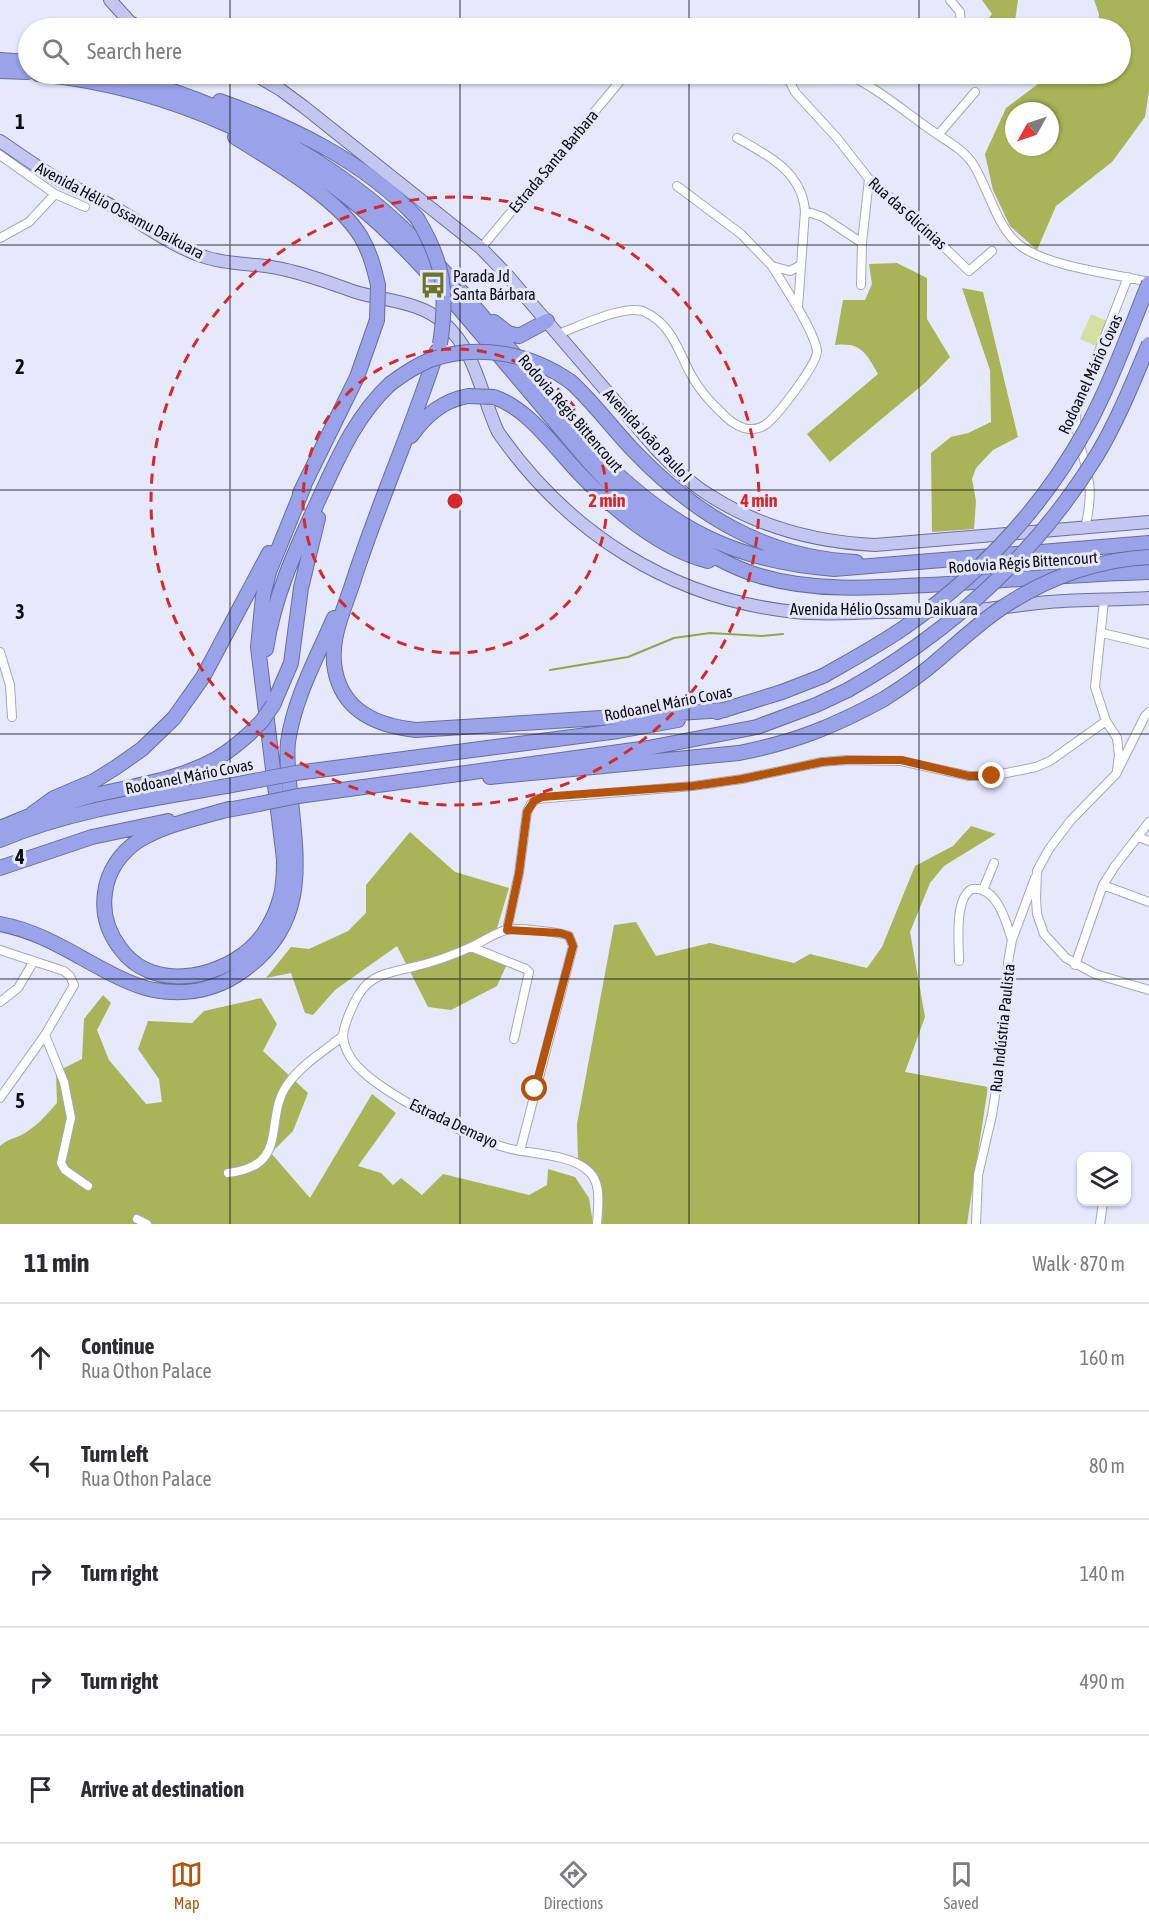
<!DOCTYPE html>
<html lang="en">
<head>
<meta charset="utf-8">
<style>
  body { margin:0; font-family:"Asap Condensed",sans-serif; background:#f7f7f7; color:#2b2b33 }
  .controls { position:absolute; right:18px; bottom:18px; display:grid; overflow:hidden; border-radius:12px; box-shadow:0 2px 4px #0004 }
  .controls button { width:54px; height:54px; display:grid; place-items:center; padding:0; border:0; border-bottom:2px solid #e1e1e2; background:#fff; color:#2b2b33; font:30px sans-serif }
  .compass { position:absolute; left:1005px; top:102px; width:54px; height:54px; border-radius:50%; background:#fff; box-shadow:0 2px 4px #0004; rotate:230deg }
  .stop { position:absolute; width:18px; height:18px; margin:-14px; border:4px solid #b45309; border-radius:50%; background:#fff }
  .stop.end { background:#b45309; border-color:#fff; box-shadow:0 2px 6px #0008 }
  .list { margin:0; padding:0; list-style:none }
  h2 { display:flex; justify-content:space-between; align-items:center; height:78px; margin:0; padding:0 24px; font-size:26px }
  h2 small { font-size:20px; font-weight:400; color:#7c7c81 }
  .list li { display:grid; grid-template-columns:39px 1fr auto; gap:18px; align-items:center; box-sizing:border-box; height:108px; padding:0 24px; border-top:2px solid #e1e1e2 }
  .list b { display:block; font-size:22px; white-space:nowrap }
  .list p { margin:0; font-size:20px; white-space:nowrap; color:#7c7c81 }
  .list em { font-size:20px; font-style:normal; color:#7c7c81 }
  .icon { flex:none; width:33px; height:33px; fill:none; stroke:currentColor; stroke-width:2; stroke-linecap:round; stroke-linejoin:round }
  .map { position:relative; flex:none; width:1149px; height:1224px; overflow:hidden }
  .search { position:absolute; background:#fff; box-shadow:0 2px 4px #0004; left:18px; right:18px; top:18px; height:66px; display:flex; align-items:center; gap:15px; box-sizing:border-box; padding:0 21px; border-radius:33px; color:#7c7c81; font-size:22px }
  .sheet { height:618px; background:#fff }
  nav { display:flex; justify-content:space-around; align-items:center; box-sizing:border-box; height:84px; border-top:2px solid #e1e1e2; background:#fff; font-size:16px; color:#7c7c81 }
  nav a { display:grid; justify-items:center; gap:3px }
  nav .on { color:#b45309 }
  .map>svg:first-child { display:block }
  .green { fill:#d5dfa1 }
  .forest { fill:#a8b457; fill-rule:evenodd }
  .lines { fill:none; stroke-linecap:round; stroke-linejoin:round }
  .stream { stroke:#98a346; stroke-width:2 }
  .street-casing { stroke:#a5a7ba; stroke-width:10 }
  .primary-casing { stroke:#686e9e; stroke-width:14 }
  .highway-casing { stroke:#686e9e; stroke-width:16 }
  .street { stroke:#fff; stroke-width:8 }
  .primary { stroke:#c2c7f2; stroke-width:12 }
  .highway { stroke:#9aa2ea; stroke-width:14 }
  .highway-bridge-casing { stroke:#686e9e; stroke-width:16; stroke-linecap:butt }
  .highway-bridge { stroke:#9aa2ea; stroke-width:14 }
  .route { stroke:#b45309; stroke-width:8 }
  .grid { fill:none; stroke:#0b0c12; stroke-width:1.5; stroke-opacity:0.55 }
  .ring { fill:none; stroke:#d62828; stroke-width:3; stroke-dasharray:10 8 }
  .labels { text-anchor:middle; stroke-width:6; stroke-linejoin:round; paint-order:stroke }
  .street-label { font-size:16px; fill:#0b0c12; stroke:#e6e9fc }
  .poi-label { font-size:16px; fill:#0b0c12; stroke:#e6e9fc; text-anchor:start }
  .grid-label { font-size:20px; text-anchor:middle; font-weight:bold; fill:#0b0c12; stroke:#e6e9fc; stroke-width:6; stroke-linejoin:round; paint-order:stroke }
  .centre { fill:#d62828; stroke:#e6e9fc; stroke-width:3 }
  .ring-label { font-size:18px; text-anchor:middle; font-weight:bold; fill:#d62828; stroke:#e6e9fc; stroke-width:6; stroke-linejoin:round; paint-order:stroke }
</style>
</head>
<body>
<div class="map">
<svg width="1149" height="1224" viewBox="0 0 1149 1224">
  <rect width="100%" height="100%" fill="#e6e9fc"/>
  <!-- green -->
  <path class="green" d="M1091,314L1107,321L1096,346L1080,339Z"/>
  <!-- forest -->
  <path class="forest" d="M982,0H1018L1014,28H981L992,14Z
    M1094,0H1149V91L1145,117L1112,162L1056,206L1037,250L1010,226L993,190L985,154L1006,108L1038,84L1082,74H1120V28H1098L1099,14ZM1014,111H1050V147H1014Z
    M897,263L927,278V319L950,357L926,382L830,462L807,434L878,374C866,353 861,342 835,345L843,300H865L872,284L869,264Z
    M962,288L983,292L1018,437L993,450L976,468L972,479L976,501L974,529L932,532L931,453L951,437L968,433L991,422L990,370Z
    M971,826L996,834L944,866L930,883L910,932L925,1017L905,1072L988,1087L967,1224H602C603,1196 607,1174 578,1159L577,1124L614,925L636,922L656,956L710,943L794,963L810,954L867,968L882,947L915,866L953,846Z
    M410,832L455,872L509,888L497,928L475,944L507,964L497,986L451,1010L428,1007L397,946L335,990L313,1015L305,1013L291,973L266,978L291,947L309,949L348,931L366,913V885Z
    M103,995L111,1003L97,1030L109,1060L146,1104L162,1102L159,1079L138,1049L148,1021L192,1023L204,1011L261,998L277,1024L263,1051L308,1093L293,1131L271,1153L310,1198L372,1094L396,1113L358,1166L381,1173L393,1185L401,1178L422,1195L443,1174L529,1195L547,1185L548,1169L575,1177L589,1198L593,1224H0V1146C7,1139 17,1138 25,1133C38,1125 47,1114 57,1103L56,1072L82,1059L84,1019Z"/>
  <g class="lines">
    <!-- stream -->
    <path class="stream" d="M550,670L628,657L674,638L710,633L762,636L783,634"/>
    <!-- street casing -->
    <g class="street-casing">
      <path id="street" d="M950,0L960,12L961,28
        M786,74L795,92L837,138L869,179L913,217L969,271L992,251
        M847,74C877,88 904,111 931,130C945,140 963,149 973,164C989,189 997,230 1022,247C1054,268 1111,273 1149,282
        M938,135L975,92
        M737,138C768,155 802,172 805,211
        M0,155L55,194L85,207
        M677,186L741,234L772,266L790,271L801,265
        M0,238L29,222L55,194
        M481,248L626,74
        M861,285L862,243L869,179
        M798,307L805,211L823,217L862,243
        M558,334C578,327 626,303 645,312C671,324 678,350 690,373C698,388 709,401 721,412C727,419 735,425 744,428C751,430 759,429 765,425C776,418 818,363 817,351C814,330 784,286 772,266
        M1085,528C1089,511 1092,493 1088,477C1084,454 1073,431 1077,408L1128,277
        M1104,601L1095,687L1106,721L1117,738L1119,755L1117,770
        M1102,633L1149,644
        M0,652L10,685L12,717
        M1149,712L1145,716L1116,774L1071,820L1049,849L1037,871L1036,899L1037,914L1044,934L1066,958L1095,974L1149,990
        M1138,837L1149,841
        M1103,885L1149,902
        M983,890L994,863
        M507,930L519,873L527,812L531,804L537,799L693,786L742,779L822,762L847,760L901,761L969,776H992L1036,767L1050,761L1106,721
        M471,947L526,969L529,972L514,1039
        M0,950L64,971L70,976L74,985L45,1035L0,1098
        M959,961C959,944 954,898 972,889C997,886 1006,921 1012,940
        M1075,965L1103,885L1115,866L1149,822
        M0,1002L18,988L34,961
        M45,1035L64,1082L71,1118L61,1163L65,1170L88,1186
        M520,1151L573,946L569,936C559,932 516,927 506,930C495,933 483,941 473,946C452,956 431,963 409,968C382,974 367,976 354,1003C350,1012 343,1026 343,1037C344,1047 350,1058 357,1066C384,1095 468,1137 507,1148C530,1154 568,1154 586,1169C603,1181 598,1206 597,1224
        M228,1173C291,1166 263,1120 287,1085C301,1065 324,1051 343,1036
        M137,1219L147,1224
        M976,1224L978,1175L992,1115L1005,1034L1008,962L1012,940L1035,878
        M1100,1224L1103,1202"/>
    </g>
    <!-- primary casing -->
    <g class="primary-casing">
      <path id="primary" d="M110,0L130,22L141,28
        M254,74L281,90L304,107L481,248L507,275L656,449C670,463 684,478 700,489C752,525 813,542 875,545L1149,522
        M0,141C21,155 42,171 65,183C81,191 98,198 114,207C143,224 172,247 205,257C228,265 253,263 277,268C305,273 332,284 359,293C388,301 421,302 444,323C477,353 480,393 498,432C568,533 671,599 795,612C822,615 850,613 877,612C913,611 950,611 986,609C1007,607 1028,604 1049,602C1082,599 1116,600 1149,598"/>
    </g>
    <!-- highway casing -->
    <g class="highway-casing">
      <path id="highway" d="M0,60L28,62
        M0,71L28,72
        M38,74C169,87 298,144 392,236C442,285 485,339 530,392C562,429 593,471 630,503C652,522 677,535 701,549C720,560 739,570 760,576C814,592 873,588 928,585C1002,581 1075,574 1149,572
        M103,74C214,92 340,163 418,243C488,317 547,400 616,473C683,535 744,562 834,569L1149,543
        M220,101C292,127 364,161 417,218
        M235,137C273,161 338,198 361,237C370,252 374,268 378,285
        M494,322L508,333L519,336L547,321
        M437,351C412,429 378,504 353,582C344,610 329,640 335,670C343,712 378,726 416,730L725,710
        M571,382C594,403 612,428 633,450C694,514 765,558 856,562
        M494,397C529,409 554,447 579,473C612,508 660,549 708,561
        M411,436C426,415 442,401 468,396
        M300,493L357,377L377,320
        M266,649C274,596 296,549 318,501C338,458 355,417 390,384
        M273,705L291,663L301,588L318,518
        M717,712L782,692L823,676
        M296,773L618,731L678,720
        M490,777L739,753C795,742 835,726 884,699
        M298,796L648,748L757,727L816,705L848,690
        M229,809C199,818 165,824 138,841C121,852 107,872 105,893C102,913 108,932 120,948C151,991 214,980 250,949C264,937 275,917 280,899C284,886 284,872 284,859L258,647L263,596L269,572L304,486
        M222,811L259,804
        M32,814L54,798L94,781L115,768L142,749L174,718L203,677L269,553
        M0,828C28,816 57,805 87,797C130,786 177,781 216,759C228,752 239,743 249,734
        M0,840C82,805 173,797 259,780
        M0,868L92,837L168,821
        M0,924C39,931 70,952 104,970C119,978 137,987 154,990C188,996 217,990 244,970C306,925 298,868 291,801C289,781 286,761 288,742C294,699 317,657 334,618"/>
    </g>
    <!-- street -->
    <use href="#street" class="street"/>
    <!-- primary -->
    <use href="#primary" class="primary"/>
    <!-- highway -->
    <use href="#highway" class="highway"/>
    <!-- highway-bridge casing -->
    <g class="highway-bridge-casing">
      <path id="highway-bridge" d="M417,218C444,263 448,292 440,344
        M377,320L378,285
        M390,384C402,375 415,366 430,360C477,343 530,353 571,382
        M468,396L494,397
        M823,676C851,660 879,645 905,627C979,575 1042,509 1086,429C1111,383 1129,332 1149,283
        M848,690C950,632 1035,556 1097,455C1118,420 1133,382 1149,344
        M884,699C901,688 918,677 933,664C955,646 976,625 1000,609C1046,578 1094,560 1149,557
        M249,734L262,721L273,705
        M259,780L296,773
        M259,804L298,796"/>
    </g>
    <!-- highway-bridge -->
    <use href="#highway-bridge" class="highway-bridge"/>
  </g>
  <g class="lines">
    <!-- route -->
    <path class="route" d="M535,1089L573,946L569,936L560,933L507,930L519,873L527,812L534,801L542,797L693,786L742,779L822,762L847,760H901L969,776H992"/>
  </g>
  <!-- grid -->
  <path class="grid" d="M230,0V28M460,0V28M689,0V28M919,0V28M230,74V1224M460,74V1224M689,74V1224M919,74V1224M0,245H1149M0,490H1149M0,734H1149M0,979H1149"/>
  <!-- distance rings -->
  <g class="ring">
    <circle cx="455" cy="501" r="152"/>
    <circle cx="455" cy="501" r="304"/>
  </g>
  <!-- icons -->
  <defs>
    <g id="bus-bare" transform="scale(2.07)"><path d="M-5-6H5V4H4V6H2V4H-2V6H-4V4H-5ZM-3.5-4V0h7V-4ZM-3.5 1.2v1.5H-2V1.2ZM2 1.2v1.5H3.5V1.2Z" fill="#6c751f" stroke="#e6e9fc" stroke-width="2.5" paint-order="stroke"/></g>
  </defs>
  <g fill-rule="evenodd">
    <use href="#bus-bare" x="433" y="285"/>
  </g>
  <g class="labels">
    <!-- street labels -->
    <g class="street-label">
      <text transform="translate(553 161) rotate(-50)" y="6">Estrada Santa Barbara</text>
      <text transform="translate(120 210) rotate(28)" y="6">Avenida Hélio Ossamu Daikuara</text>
      <text transform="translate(908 213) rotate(42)" y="6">Rua das Glicinias</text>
      <text transform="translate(1090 374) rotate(-65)" y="6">Rodoanel Mário Covas</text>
      <text transform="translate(571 413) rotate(49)" y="6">Rodovia Régis Bittencourt</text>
      <text transform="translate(648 435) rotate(47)" y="6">Avenida João Paulo I</text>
      <text transform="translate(1023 562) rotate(-4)" y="6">Rodovia Régis Bittencourt</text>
      <text x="884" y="615">Avenida Hélio Ossamu Daikuara</text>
      <text transform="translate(668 703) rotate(-11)" y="6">Rodoanel Mário Covas</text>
      <text transform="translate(189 776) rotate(-11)" y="6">Rodoanel Mário Covas</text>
      <text transform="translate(1002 1028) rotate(-84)" y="6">Rua Indústria Paulista</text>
      <text transform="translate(454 1123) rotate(25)" y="6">Estrada Demayo</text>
    </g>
    <!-- poi labels -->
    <g class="poi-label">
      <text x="453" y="282">Parada Jd<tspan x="453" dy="18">Santa Bárbara</tspan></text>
    </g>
  </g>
  <g class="grid-label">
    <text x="20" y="129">1</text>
    <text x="20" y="374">2</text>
    <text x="20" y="619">3</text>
    <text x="20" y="864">4</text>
    <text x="20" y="1108">5</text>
  </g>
  <circle cx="455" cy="501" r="9" class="centre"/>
  <g class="ring-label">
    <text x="607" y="507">2 min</text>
    <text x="759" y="507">4 min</text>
  </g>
</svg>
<div class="controls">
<button><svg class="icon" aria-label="layers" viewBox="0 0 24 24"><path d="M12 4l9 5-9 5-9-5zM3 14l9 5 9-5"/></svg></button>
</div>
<svg class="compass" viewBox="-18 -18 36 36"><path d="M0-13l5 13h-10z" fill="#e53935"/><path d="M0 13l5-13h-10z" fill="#7c7c81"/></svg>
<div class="stop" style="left:535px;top:1089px"></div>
<div class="stop end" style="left:992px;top:776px"></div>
<div class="search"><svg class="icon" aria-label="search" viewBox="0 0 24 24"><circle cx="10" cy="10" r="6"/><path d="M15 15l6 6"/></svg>Search here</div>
</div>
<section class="sheet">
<h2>11 min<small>Walk · 870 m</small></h2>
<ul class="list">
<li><svg class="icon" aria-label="ahead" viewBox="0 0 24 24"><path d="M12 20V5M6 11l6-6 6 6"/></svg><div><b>Continue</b><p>Rua Othon Palace</p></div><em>160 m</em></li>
<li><svg class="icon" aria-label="left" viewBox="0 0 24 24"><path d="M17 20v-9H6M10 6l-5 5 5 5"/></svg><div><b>Turn left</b><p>Rua Othon Palace</p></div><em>80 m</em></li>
<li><svg class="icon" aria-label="right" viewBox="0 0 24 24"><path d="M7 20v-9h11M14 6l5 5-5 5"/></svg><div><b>Turn right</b></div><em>140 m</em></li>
<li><svg class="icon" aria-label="right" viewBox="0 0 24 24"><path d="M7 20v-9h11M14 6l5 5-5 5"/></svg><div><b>Turn right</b></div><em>490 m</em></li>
<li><svg class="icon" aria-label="arrive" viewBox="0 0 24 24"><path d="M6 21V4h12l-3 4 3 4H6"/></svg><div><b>Arrive at destination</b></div></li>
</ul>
</section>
<nav>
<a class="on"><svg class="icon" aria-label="map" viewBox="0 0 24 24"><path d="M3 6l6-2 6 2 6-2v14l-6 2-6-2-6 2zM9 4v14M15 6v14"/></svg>Map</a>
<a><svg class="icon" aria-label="directions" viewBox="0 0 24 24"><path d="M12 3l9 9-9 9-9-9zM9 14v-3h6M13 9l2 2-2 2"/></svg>Directions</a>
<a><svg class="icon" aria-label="saved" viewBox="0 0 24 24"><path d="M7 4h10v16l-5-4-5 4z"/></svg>Saved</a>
</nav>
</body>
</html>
